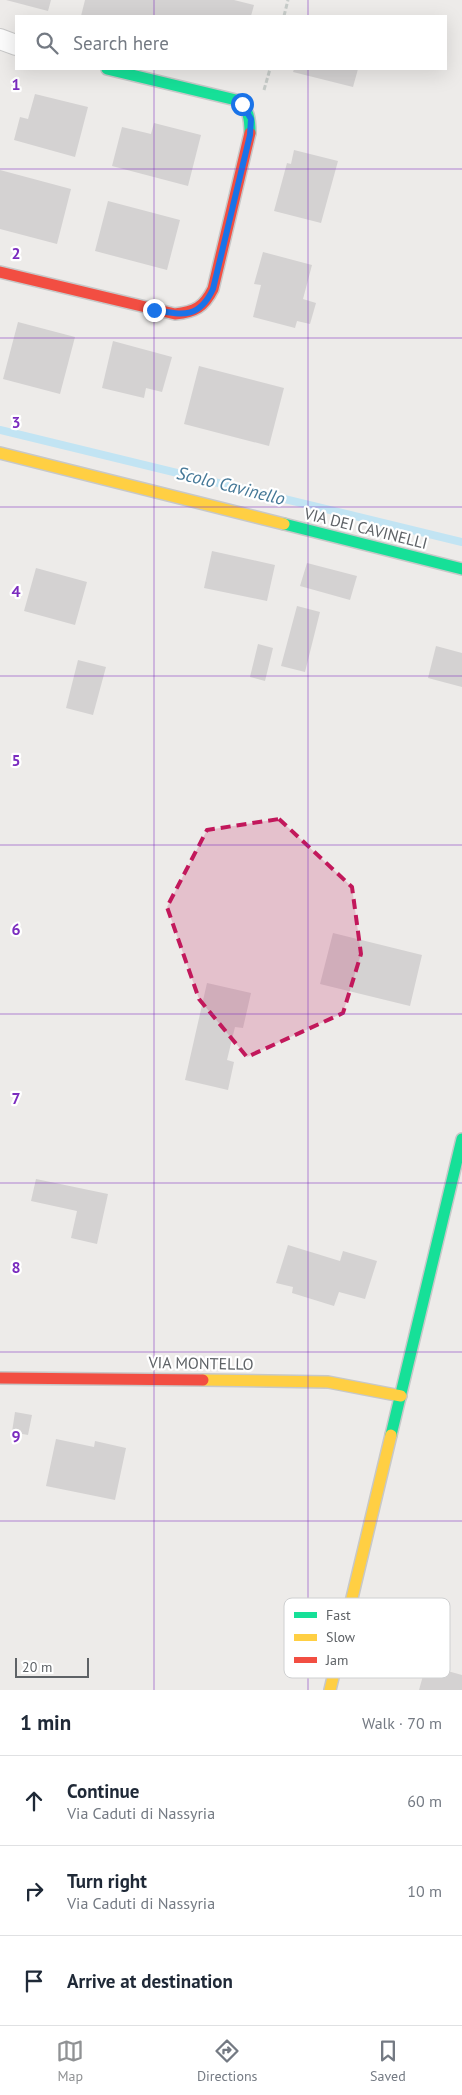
<!DOCTYPE html>
<html lang="en">
<head>
<meta charset="utf-8">
<style>
  body { margin:0; font-family:"PT Sans",sans-serif; background:#f2f2f3; color:#1f2937 }
  .scale { position:absolute; left:15px; bottom:12px; width:74px; box-sizing:border-box; padding-left:5px; border:2px solid #5e6266; border-top:0; font-size:14px; line-height:18px; white-space:nowrap; color:#5e6266; -webkit-text-stroke:4px #fff; paint-order:stroke }
  .stop { position:absolute; width:15px; height:15px; margin:-11px; border:4px solid #1a73e8; border-radius:50%; background:#fff }
  .stop.end { background:#1a73e8; border-color:#fff; box-shadow:0 1px 5px #0008 }
  .list { margin:0; padding:0; list-style:none }
  h2 { display:flex; justify-content:space-between; align-items:center; height:65px; margin:0; padding:0 20px; font-size:21px }
  h2 small { font-size:16px; font-weight:400; color:#747a83 }
  .list li { display:grid; grid-template-columns:32px 1fr auto; gap:15px; align-items:center; box-sizing:border-box; height:90px; padding:0 20px; border-top:1px solid #e0e1e3 }
  .list b { display:block; font-size:19px; white-space:nowrap }
  .list p { margin:0; font-size:16px; white-space:nowrap; color:#747a83 }
  .list em { font-size:16px; font-style:normal; color:#747a83 }
  .icon { flex:none; width:28px; height:28px; fill:none; stroke:currentColor; stroke-width:2; stroke-linecap:round; stroke-linejoin:round }
  .map { position:relative; flex:none; width:462px; height:1690px; overflow:hidden }
  .search { position:absolute; background:#fff; box-shadow:0 5px 20px #0002; left:15px; right:15px; top:15px; height:55px; display:flex; align-items:center; gap:12px; box-sizing:border-box; padding:0 18px; border-radius:0px; color:#747a83; font-size:19px }
  .sheet { height:335px; background:#fff }
  nav { display:flex; justify-content:space-around; align-items:center; box-sizing:border-box; height:70px; border-top:1px solid #e0e1e3; background:#fff; font-size:14px; color:#747a83 }
  nav a { display:grid; justify-items:center; gap:2px }
  nav .on { color:#909294 }
  .map>svg:first-child { display:block }
  .lines { fill:none; stroke-linecap:round; stroke-linejoin:round }
  .stream { stroke:#c2e4f3; stroke-width:8 }
  .building { fill:#d4d2d2 }
  .street-casing { stroke:#c8c8c8; stroke-width:22 }
  .fast-casing { stroke:#c7c8c8; stroke-width:14 }
  .slow-casing { stroke:#c7c8c8; stroke-width:14 }
  .jam-casing { stroke:#c7c8c8; stroke-width:14 }
  .path { stroke:#c7ccc9; stroke-width:3; stroke-dasharray:5 2.5; stroke-linecap:butt }
  .street { stroke:#fcfcfc; stroke-width:20 }
  .fast { stroke:#16e098; stroke-width:11 }
  .slow { stroke:#ffcf43; stroke-width:11 }
  .jam { stroke:#f24e42; stroke-width:11 }
  .route { stroke:#1a73e8; stroke-width:6 }
  .marked { fill:#c2185b; fill-opacity:0.2; stroke:#c2185b; stroke-width:4; stroke-dasharray:10 6; stroke-linejoin:round }
  .grid { fill:none; stroke:#7b2cbf; stroke-width:1; stroke-opacity:0.55 }
  .labels { text-anchor:middle; stroke-width:4.5; stroke-linejoin:round; paint-order:stroke }
  .street-label { font-size:16px; fill:#5e6266; stroke:#fff }
  .water-label { font-size:18px; font-style:italic; fill:#457897; stroke:#fff }
  .key { fill:#fff; stroke:#cfd0d1; stroke-width:1 }
  .key-label { font-size:14px; fill:#5e6266 }
  .grid-label { font-size:16px; text-anchor:middle; font-weight:bold; fill:#7b2cbf; stroke:#fff; stroke-width:4.5; stroke-linejoin:round; paint-order:stroke }
</style>
</head>
<body>
<div class="map">
<svg width="462" height="1690" viewBox="0 0 462 1690">
  <rect width="100%" height="100%" fill="#edebe9"/>
  <g class="lines">
    <!-- stream -->
    <path class="stream" d="M0,430L462,542"/>
  </g>
  <!-- building -->
  <path class="building" d="M6,0H51L48,11Z
    M85,0H234L254,5L251,16H81Z
    M294,69H358L353,87L293,72Z
    M35,94L88,107L75,157L14,140L20,117L28,119Z
    M154,123L201,135L188,186L112,166L122,127L151,134Z
    M294,150L338,161L321,223L274,211L287,163L291,164Z
    M0,170L71,189L57,244L0,229Z
    M108,201L180,220L167,270L95,251Z
    M263,252L312,265L303,299L316,303L310,324L297,321L295,328L253,317L261,285L254,284Z
    M18,322L75,337L60,394L3,379Z
    M113,341L172,357L162,392L146,388L144,398L102,388Z
    M199,366L284,388L269,446L184,424Z
    M212,551L275,565L267,601L204,588Z
    M307,563L357,576L350,600L300,586Z
    M36,568L87,582L75,625L24,611Z
    M297,606L320,612L305,672L281,666Z
    M258,644L273,648L265,681L250,677Z
    M436,646L462,653V687L428,678Z
    M78,660L106,667L93,715L66,708Z
    M333,933L422,955L410,1006L320,984Z
    M207,983L251,993L243,1028L235,1027L227,1060L234,1062L228,1090L185,1080Z
    M36,1179L108,1194L97,1244L71,1238L77,1211L31,1201Z
    M288,1245L340,1261L343,1251L377,1261L365,1299L339,1292L334,1306L292,1293L293,1287L276,1283Z
    M15,1412L32,1415L28,1435L12,1432Z
    M56,1439L94,1447L95,1441L126,1448L115,1500L46,1486Z
    M426,1665L462,1675V1690H419Z"/>
  <g class="lines">
    <!-- street casing -->
    <g class="street-casing">
      <path id="street" d="M0,39L16,45"/>
    </g>
    <!-- fast casing -->
    <g class="fast-casing">
      <path id="fast" d="M107,69L236,100C249,108 250,119 250,133
        M284,524L462,569
        M391,1435L462,1139"/>
    </g>
    <!-- slow casing -->
    <g class="slow-casing">
      <path id="slow" d="M0,453L284,524
        M203,1380L328,1382L401,1396
        M330,1690L391,1435"/>
    </g>
    <!-- jam casing -->
    <g class="jam-casing">
      <path id="jam" d="M0,272L175,314C195,312 204,307 213,289L250,133
        M0,1378L203,1380"/>
    </g>
    <!-- path -->
    <path class="path" d="M284,16L288,0
      M264,90L270,69"/>
    <!-- street -->
    <use href="#street" class="street"/>
    <!-- fast -->
    <use href="#fast" class="fast"/>
    <!-- slow -->
    <use href="#slow" class="slow"/>
    <!-- jam -->
    <use href="#jam" class="jam"/>
  </g>
  <g class="lines">
    <!-- route -->
    <path class="route" d="M154,310C183,315 199,319 213,289L250,135L251,119L242,104"/>
  </g>
  <!-- marked area -->
  <path class="marked" d="M279,819L352,887L361,954L343,1013L247,1057L199,999L167,907L207,830Z"/>
  <!-- grid -->
  <path class="grid" d="M154,0V16M308,0V16M154,69V1690M308,69V1690M0,169H462M0,338H462M0,507H462M0,676H462M0,845H462M0,1014H462M0,1183H462M0,1352H462M0,1521H462"/>
  <g class="labels">
    <!-- street labels -->
    <g class="street-label">
      <text transform="translate(366 528) rotate(14)" y="6">VIA DEI CAVINELLI</text>
      <text transform="translate(201 1363) rotate(1)" y="6">VIA MONTELLO</text>
    </g>
    <!-- water labels -->
    <g class="water-label">
      <text transform="translate(231 486) rotate(14)" y="6">Scolo Cavinello</text>
    </g>
  </g>
  <!-- legend -->
  <rect x="284" y="1598" width="166" height="80" rx="8" class="key"/>
  <rect x="294" y="1612" width="23" height="6" fill="#16e098"/>
  <rect x="294" y="1634" width="23" height="7" fill="#ffcf43"/>
  <rect x="294" y="1657" width="23" height="6" fill="#f24e42"/>
  <g class="key-label">
    <text x="326" y="1620">Fast</text>
    <text x="326" y="1642">Slow</text>
    <text x="326" y="1665">Jam</text>
  </g>
  <g class="grid-label">
    <text x="16" y="90">1</text>
    <text x="16" y="259">2</text>
    <text x="16" y="428">3</text>
    <text x="16" y="597">4</text>
    <text x="16" y="766">5</text>
    <text x="16" y="935">6</text>
    <text x="16" y="1104">7</text>
    <text x="16" y="1273">8</text>
    <text x="16" y="1442">9</text>
  </g>
</svg>
<div class="scale">20 m</div>
<div class="stop" style="left:242px;top:104px"></div>
<div class="stop end" style="left:154px;top:310px"></div>
<div class="search"><svg class="icon" aria-label="search" viewBox="0 0 24 24"><circle cx="10" cy="10" r="6"/><path d="M15 15l6 6"/></svg>Search here</div>
</div>
<section class="sheet">
<h2>1 min<small>Walk · 70 m</small></h2>
<ul class="list">
<li><svg class="icon" aria-label="ahead" viewBox="0 0 24 24"><path d="M12 20V5M6 11l6-6 6 6"/></svg><div><b>Continue</b><p>Via Caduti di Nassyria</p></div><em>60 m</em></li>
<li><svg class="icon" aria-label="right" viewBox="0 0 24 24"><path d="M7 20v-9h11M14 6l5 5-5 5"/></svg><div><b>Turn right</b><p>Via Caduti di Nassyria</p></div><em>10 m</em></li>
<li><svg class="icon" aria-label="arrive" viewBox="0 0 24 24"><path d="M6 21V4h12l-3 4 3 4H6"/></svg><div><b>Arrive at destination</b></div></li>
</ul>
</section>
<nav>
<a class="on"><svg class="icon" aria-label="map" viewBox="0 0 24 24"><path d="M3 6l6-2 6 2 6-2v14l-6 2-6-2-6 2zM9 4v14M15 6v14"/></svg>Map</a>
<a><svg class="icon" aria-label="directions" viewBox="0 0 24 24"><path d="M12 3l9 9-9 9-9-9zM9 14v-3h6M13 9l2 2-2 2"/></svg>Directions</a>
<a><svg class="icon" aria-label="saved" viewBox="0 0 24 24"><path d="M7 4h10v16l-5-4-5 4z"/></svg>Saved</a>
</nav>
</body>
</html>
